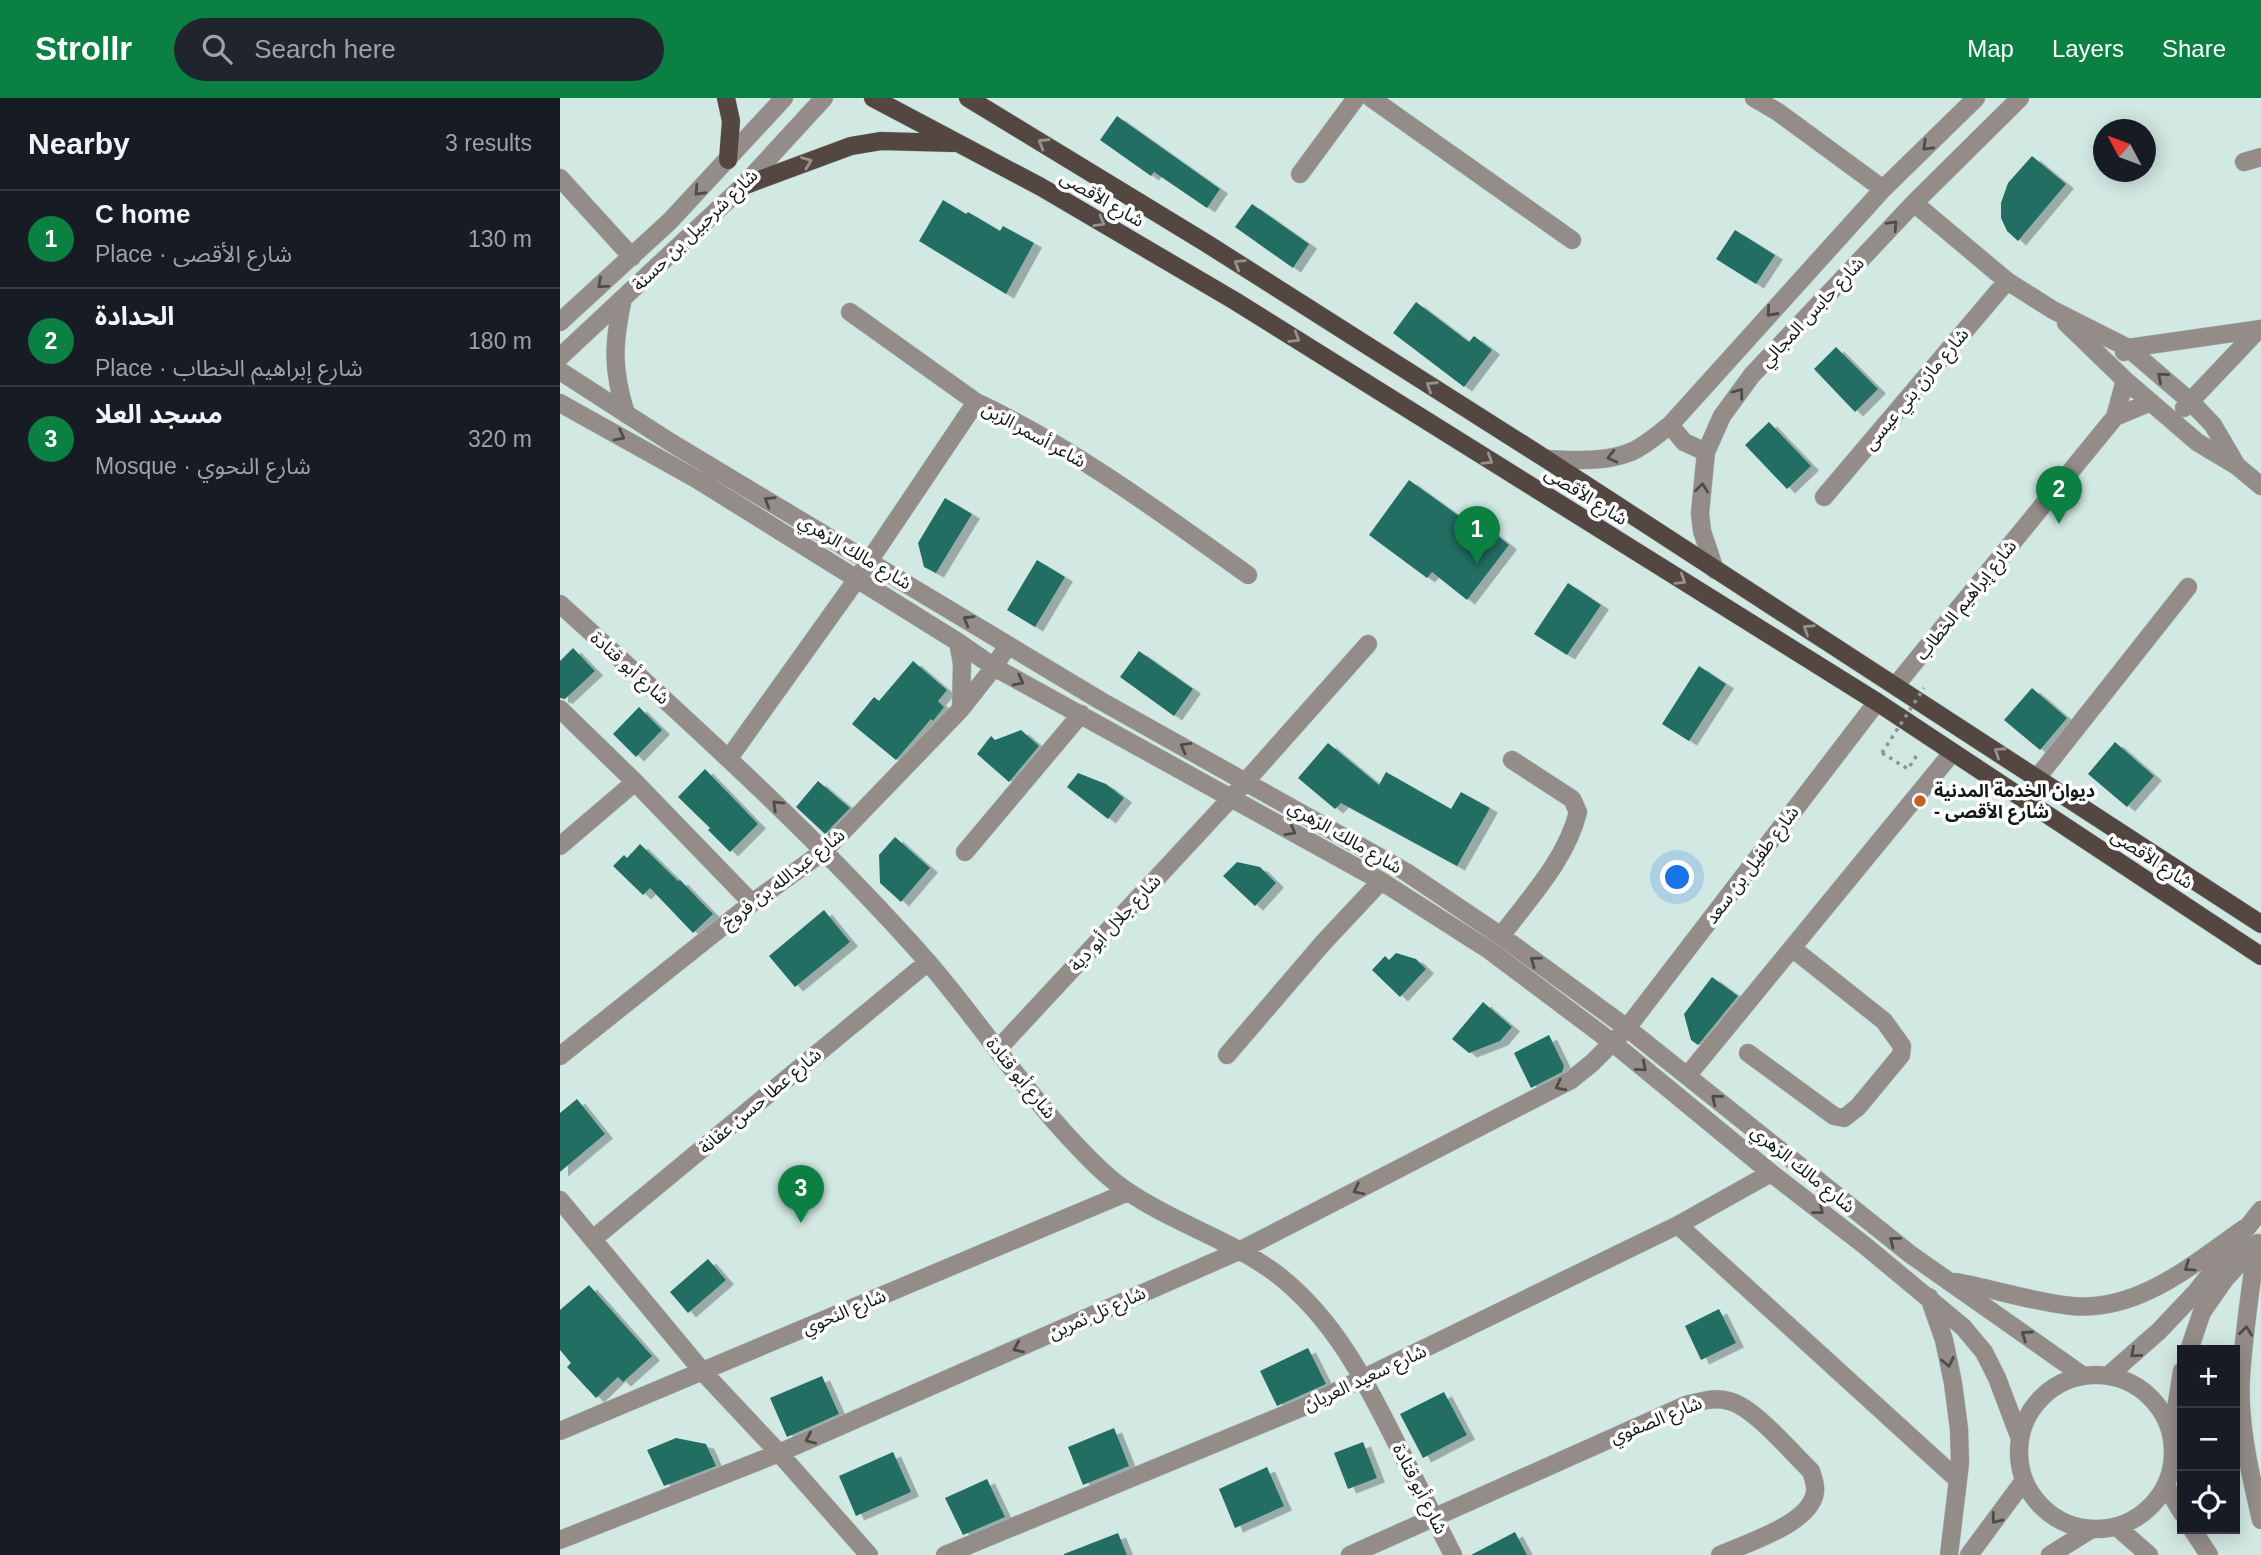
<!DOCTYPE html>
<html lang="en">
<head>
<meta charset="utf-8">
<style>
  body { margin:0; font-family:Arial,"Noto Sans Arabic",sans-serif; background:#20242c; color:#f1f3f6 }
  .controls { position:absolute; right:21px; bottom:21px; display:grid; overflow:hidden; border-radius:0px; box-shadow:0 4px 18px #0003 }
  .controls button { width:63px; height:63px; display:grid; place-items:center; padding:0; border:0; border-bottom:2px solid #363941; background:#171b24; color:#f1f3f6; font:35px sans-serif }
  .compass { position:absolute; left:1533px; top:21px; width:63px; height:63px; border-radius:50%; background:#171b24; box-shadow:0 4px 18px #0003; rotate:311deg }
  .you { position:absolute; left:1118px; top:780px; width:24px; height:24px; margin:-18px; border:5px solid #fff; border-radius:50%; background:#1a73e8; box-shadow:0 0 0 10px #1a73e833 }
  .badge { display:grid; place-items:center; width:46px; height:46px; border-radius:50%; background:#0b8043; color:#fff; font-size:23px; font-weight:700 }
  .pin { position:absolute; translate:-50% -58px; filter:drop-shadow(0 2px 4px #0008) }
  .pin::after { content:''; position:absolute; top:37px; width:24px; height:21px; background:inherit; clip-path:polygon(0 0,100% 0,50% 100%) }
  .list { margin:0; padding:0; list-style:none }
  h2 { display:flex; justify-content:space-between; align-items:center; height:91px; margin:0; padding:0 28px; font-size:30px }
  h2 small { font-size:23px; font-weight:400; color:#9ea1a6 }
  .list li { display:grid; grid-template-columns:46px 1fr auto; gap:21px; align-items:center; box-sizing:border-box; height:98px; padding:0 28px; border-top:2px solid #363941 }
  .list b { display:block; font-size:26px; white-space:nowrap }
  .list p { margin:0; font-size:23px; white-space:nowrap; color:#9ea1a6 }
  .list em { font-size:23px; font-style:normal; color:#9ea1a6 }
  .icon { flex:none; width:38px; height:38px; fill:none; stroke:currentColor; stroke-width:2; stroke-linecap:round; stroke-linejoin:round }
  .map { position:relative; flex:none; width:1701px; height:1457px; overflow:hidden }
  header { display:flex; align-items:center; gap:42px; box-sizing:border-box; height:98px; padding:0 35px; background:#0b8043; color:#fff }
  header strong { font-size:33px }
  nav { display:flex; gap:38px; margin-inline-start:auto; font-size:24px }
  .search { width:490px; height:63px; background:#20242c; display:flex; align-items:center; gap:18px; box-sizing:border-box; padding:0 24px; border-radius:38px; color:#9ea1a6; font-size:26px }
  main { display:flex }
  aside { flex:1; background:#171b24 }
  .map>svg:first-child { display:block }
  .building { fill:#246e64; filter:url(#shadow) }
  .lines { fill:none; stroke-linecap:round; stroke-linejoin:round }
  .minor-casing { stroke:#afc3be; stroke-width:19 }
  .major-casing { stroke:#afc3be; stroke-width:19 }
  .path { stroke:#879894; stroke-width:3.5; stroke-dasharray:3.5 5; stroke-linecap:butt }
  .minor { stroke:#948c89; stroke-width:18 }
  .major { stroke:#544741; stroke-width:18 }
  .path-bridge { stroke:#879894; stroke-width:3.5; stroke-dasharray:3.5 5; stroke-linecap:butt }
  .oneway { stroke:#98918d }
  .oneway2 { stroke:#4c4c4a }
  .poi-dot { fill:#c45f2a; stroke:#fff; stroke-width:2.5 }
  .labels { text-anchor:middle; stroke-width:7; stroke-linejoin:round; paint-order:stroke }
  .street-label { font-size:18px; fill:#111817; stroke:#fff }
  .poi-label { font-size:18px; font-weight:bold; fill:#111817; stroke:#fff; text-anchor:start }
</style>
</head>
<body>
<header>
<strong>Strollr</strong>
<div class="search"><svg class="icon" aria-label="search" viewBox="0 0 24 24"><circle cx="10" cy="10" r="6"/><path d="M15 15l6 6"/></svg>Search here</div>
<nav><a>Map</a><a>Layers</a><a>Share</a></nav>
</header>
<main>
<aside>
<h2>Nearby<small>3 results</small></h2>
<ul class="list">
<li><span class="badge">1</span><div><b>C home</b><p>Place · شارع الأقصى</p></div><em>130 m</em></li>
<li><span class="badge">2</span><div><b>الحدادة</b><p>Place · شارع إبراهيم الخطاب</p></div><em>180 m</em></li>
<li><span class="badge">3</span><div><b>مسجد العلا</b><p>Mosque · شارع النحوي</p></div><em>320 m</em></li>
</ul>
</aside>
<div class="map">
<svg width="1701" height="1457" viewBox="0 0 1701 1457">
  <defs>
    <filter id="shadow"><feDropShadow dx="8" dy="4.5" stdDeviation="0" flood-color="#0004"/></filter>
  </defs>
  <rect width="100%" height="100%" fill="#d2e8e3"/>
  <!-- building -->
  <path class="building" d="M557,18L660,91L647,110L594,74L591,78L540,42Z
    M1472,58L1506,86L1458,143L1447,133L1441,120V105L1448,85Z
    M383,102L406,116L408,114L440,133L443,128L474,145L446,196L359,143Z
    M692,106L749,146L733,170L675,129Z
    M1175,132L1215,157L1196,186L1156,161Z
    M856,204L909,244L914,238L932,252L904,289L833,235Z
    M1276,249L1318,291L1295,314L1254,271Z
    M1209,324L1251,368L1227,391L1185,347Z
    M849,382L924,436L928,430L949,447L907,502L872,474L867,480L809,437Z
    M385,400L412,416L376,475L364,469L358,445Z
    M477,462L505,479L475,529L447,512Z
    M1008,485L1041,507L1007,557L974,536Z
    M13,550L35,573L5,601L0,600V563Z
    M579,553L633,591L614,618L560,579Z
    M353,563L387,592L378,603L384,609L373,623L371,621L336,662L292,626L314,599L319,603Z
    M1139,568L1166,586L1129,643L1102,626Z
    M1472,590L1507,620L1480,652L1444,622Z
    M79,609L102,632L76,659L53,636Z
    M461,632L479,648L449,684L417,656L431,638L435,642Z
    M1555,644L1594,678L1567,709L1528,676Z
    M768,645L819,687L826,674L891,711L901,694L930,710L897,768L781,705L775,711L738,680Z
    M145,671L198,726L170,754L148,732L150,730L118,699Z
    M518,675L546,686L564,700L548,721L507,689Z
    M258,683L290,710L265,736L236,709Z
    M335,739L370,770L341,804L320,785L319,757Z
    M80,746L118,783L120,782L153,816L133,835L90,790L83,797L53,768L64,757L67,760Z
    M677,764L700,769L716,785L695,808L663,778Z
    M264,812L290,844L235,889L209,858Z
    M836,855L856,861L866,871L840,899L812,872L825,858L829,862Z
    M1152,879L1178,898L1138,947L1131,942L1124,916Z
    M923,904L952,929L940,943L909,955L892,941Z
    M989,937L1004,968L1002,974L971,990L954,955Z
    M17,1001L45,1036L0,1074V1015Z
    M148,1161L166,1182L128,1215L110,1194Z
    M29,1187L92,1258L63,1284L58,1279L36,1300L7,1269L11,1265L0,1252V1212Z
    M1159,1211L1176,1245L1141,1262L1125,1228Z
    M748,1250L766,1286L717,1308L700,1273Z
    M262,1278L279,1316L227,1339L210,1300Z
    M884,1294L907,1337L863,1360L840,1316Z
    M554,1330L569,1368L523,1387L508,1349Z
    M116,1340L146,1346L156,1368L104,1388L87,1352Z
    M803,1344L817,1380L788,1391L774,1355Z
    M333,1354L351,1394L296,1418L279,1378Z
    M707,1369L724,1408L675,1430L659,1391Z
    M427,1381L445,1419L403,1437L385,1400Z
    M955,1434L967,1457H911Z
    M558,1435L567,1457H504V1456Z"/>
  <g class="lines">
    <!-- minor casing -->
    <g class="minor-casing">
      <path id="minor" d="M811,0L1012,142
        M1194,0L1218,14L1323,91
        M1684,64L1701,59
        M740,76L796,0
        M0,80L72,159
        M1354,105L1447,183L1493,212L1568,250L1631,304L1653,327L1677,368
        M63,200C53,246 52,271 66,316
        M290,214L416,304
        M0,224L110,123L224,0
        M1506,225L1565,282L1637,344L1677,368L1701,388
        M1564,254L1568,250L1701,231
        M0,259L183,88L264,0
        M0,273L110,344L541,603L846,774L941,838L1067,930L1350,1156L1522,1277
        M0,305L138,382L398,544L434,569L821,783L929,852L1053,945L1211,1075L1303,1146L1403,1229L1424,1254L1437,1280L1459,1338
        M1624,310L1699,231
        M1555,319L1591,304
        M1110,327L1124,344L1146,354
        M986,361C1015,362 1046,365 1073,353C1086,347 1098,336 1110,327L1323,91L1416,0
        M1264,399L1447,183
        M1155,472L1142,433L1140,415L1146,354L1162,318L1192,277L1354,105L1460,0
        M0,506C126,621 254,735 367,863C419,923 463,992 518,1049C533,1065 549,1081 567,1093C615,1126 672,1142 718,1177C774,1221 805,1282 836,1344C855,1382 874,1419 893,1457
        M398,544L402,566L401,611
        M1336,587L1555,319L1565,282
        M0,611L75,684L192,805
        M169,660L297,481L416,304C514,350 601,415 688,477
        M1477,680L1628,489
        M0,748L75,684
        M405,754L521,616
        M941,838C970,799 1006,762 1018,714L1012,701L952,662
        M438,951L671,700L808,546
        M1188,955L1274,1018L1284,1020L1298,1009L1341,957L1342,948L1324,923L1232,850
        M667,957L763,845L821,783
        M0,958L192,805L264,753L401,611L434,569L448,547
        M1127,978L1392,655
        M0,1102L143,1274L219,1355L309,1457
        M1118,1127L1398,1382
        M33,1141L368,864
        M1696,1148C1691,1190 1684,1234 1681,1277C1678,1325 1690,1375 1701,1422
        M1396,1184C1435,1191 1473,1204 1512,1208C1579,1214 1633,1166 1685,1130
        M1369,1199L1384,1242L1393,1285L1399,1331L1400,1365L1389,1457
        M1629,1252L1642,1214L1665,1181L1698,1145
        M1459 1354a77 77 0 1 1 154 0a77 77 0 1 1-154 0Z
        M1549,1277L1599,1233L1636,1194L1701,1112
        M0,1333L568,1094
        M1612,1337L1622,1273
        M1606,1388L1622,1415
        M1557,1429L1589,1457
        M1632,1431L1649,1457
        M0,1442L219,1355L681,1152L1011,982L1032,965L1067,930L1317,604
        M385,1457L748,1307L1118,1127L1211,1075
        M790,1457L1126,1307C1141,1303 1154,1299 1169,1303C1194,1309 1231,1354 1251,1373C1253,1380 1256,1386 1255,1394C1251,1426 1186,1445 1160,1457
        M1409,1457L1463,1384
        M1490,1457L1530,1432"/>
    </g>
    <!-- major casing -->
    <g class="major-casing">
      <path id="major" d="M166,0L171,23L168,62
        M313,0L481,89L675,203L1317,604L1701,858
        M408,0L646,145L986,361L1701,826
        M183,88L291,48L321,43L393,45"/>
    </g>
    <!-- path -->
    <path class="path" d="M1322,655L1348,671L1359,654"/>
    <!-- minor -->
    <use href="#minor" class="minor"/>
    <!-- major -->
    <use href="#major" class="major"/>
    <!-- path-bridge -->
    <path class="path-bridge" d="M1322,655L1364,590"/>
  </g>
  <!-- one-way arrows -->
  <defs><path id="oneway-chevron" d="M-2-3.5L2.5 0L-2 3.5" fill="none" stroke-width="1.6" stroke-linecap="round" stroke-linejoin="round" transform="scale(1.75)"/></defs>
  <g class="oneway">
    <use href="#oneway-chevron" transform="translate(483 45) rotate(-149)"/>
    <use href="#oneway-chevron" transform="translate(247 64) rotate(-21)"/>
    <use href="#oneway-chevron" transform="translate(540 124) rotate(30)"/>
    <use href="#oneway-chevron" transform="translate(679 166) rotate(-148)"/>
    <use href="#oneway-chevron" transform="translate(735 240) rotate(32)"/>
    <use href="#oneway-chevron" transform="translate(871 288) rotate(-147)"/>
    <use href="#oneway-chevron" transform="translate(928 362) rotate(32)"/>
    <use href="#oneway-chevron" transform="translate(1121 482) rotate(32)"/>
    <use href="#oneway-chevron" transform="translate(1248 531) rotate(-147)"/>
    <use href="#oneway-chevron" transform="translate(1439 654) rotate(-147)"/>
  </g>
  <g class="oneway2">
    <use href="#oneway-chevron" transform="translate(1367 48) rotate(136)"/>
    <use href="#oneway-chevron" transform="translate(139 93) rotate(133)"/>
    <use href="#oneway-chevron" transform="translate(1333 127) rotate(-47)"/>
    <use href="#oneway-chevron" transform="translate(42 186) rotate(138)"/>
    <use href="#oneway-chevron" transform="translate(1211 214) rotate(132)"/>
    <use href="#oneway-chevron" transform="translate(1602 279) rotate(-139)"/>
    <use href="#oneway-chevron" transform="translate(1179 295) rotate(-53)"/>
    <use href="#oneway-chevron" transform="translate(60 338) rotate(28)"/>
    <use href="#oneway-chevron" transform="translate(1052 359) rotate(166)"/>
    <use href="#oneway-chevron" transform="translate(1142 390) rotate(-84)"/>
    <use href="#oneway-chevron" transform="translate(209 403) rotate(-149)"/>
    <use href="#oneway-chevron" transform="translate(408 522) rotate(-149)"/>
    <use href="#oneway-chevron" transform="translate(459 583) rotate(28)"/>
    <use href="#oneway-chevron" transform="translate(625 649) rotate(-151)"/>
    <use href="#oneway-chevron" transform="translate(217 707) rotate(-136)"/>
    <use href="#oneway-chevron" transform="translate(731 733) rotate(29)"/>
    <use href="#oneway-chevron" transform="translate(975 863) rotate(-144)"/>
    <use href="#oneway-chevron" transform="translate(1082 969) rotate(40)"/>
    <use href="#oneway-chevron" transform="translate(1000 988) rotate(153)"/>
    <use href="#oneway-chevron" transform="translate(1156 1001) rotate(-141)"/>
    <use href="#oneway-chevron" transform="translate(798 1092) rotate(153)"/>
    <use href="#oneway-chevron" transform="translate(1259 1112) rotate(38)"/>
    <use href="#oneway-chevron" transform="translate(1334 1143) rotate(-142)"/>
    <use href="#oneway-chevron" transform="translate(1629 1169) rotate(146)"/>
    <use href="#oneway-chevron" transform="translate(1686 1233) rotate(-83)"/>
    <use href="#oneway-chevron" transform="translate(1466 1237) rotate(-145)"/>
    <use href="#oneway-chevron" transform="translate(458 1250) rotate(156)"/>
    <use href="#oneway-chevron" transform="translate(1575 1255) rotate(139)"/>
    <use href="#oneway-chevron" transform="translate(1388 1264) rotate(78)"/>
    <use href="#oneway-chevron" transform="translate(250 1341) rotate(156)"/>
    <use href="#oneway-chevron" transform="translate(1436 1421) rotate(127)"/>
  </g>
  <!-- markers -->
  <circle class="poi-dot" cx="1360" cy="703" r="7"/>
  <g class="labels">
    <!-- street labels -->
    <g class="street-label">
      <text transform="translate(542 101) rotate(30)" y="6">شارع الأقصى</text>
      <text transform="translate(135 132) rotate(-44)" y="6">شارع شرحبيل بن حسنة</text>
      <text transform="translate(1252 214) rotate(-47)" y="6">شارع حابس المجالي</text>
      <text transform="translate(1356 291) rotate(-50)" y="6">شارع مازن بني عيسى</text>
      <text transform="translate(474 337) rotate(29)" y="6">شاعر أسمر الزبن</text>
      <text transform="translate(1026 398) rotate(32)" y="6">شارع الأقصى</text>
      <text transform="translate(295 454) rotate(31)" y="6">شارع مالك الزهري</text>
      <text transform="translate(1406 502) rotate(-51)" y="6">شارع إبراهيم الخطاب</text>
      <text transform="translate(70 570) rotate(42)" y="6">شارع أبو قتادة</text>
      <text transform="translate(785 739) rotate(30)" y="6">شارع مالك الزهري</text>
      <text transform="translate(1592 761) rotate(33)" y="6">شارع الأقصى</text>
      <text transform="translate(1192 767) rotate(-53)" y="6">شارع طفيل بن سعد</text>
      <text transform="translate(223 781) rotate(-38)" y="6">شارع عبدالله بن فروخ</text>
      <text transform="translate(555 825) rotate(-47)" y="6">شارع جلال أبو دية</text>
      <text transform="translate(461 980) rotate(51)" y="6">شارع أبو قتادة</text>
      <text transform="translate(200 1003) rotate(-40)" y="6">شارع عطا حسن عفانة</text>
      <text transform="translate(1243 1071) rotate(39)" y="6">شارع مالك الزهري</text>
      <text transform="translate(284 1214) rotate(-23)" y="6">شارع النحوي</text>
      <text transform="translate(537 1215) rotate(-24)" y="6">شارع تل نمرين</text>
      <text transform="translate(805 1280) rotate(-25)" y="6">شارع سعيد العريان</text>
      <text transform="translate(1096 1322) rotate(-22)" y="6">شارع الصفوي</text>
      <text transform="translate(860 1391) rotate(63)" y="6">شارع أبو قتادة</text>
    </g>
    <!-- poi labels -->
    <g class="poi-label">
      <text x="1374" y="699">ديوان الخدمة المدنية<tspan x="1374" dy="21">- شارع الأقصى</tspan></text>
    </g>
  </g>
</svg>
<div class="controls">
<button>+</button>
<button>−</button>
<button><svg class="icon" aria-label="locate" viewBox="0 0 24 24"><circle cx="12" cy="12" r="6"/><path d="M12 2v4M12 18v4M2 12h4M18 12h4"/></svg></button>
</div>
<svg class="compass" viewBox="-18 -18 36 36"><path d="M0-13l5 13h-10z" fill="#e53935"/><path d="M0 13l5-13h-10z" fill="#9ea1a6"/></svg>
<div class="you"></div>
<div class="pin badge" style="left:917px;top:466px">1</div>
<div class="pin badge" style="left:1499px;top:426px">2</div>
<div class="pin badge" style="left:241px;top:1125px">3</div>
</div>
</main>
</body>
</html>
